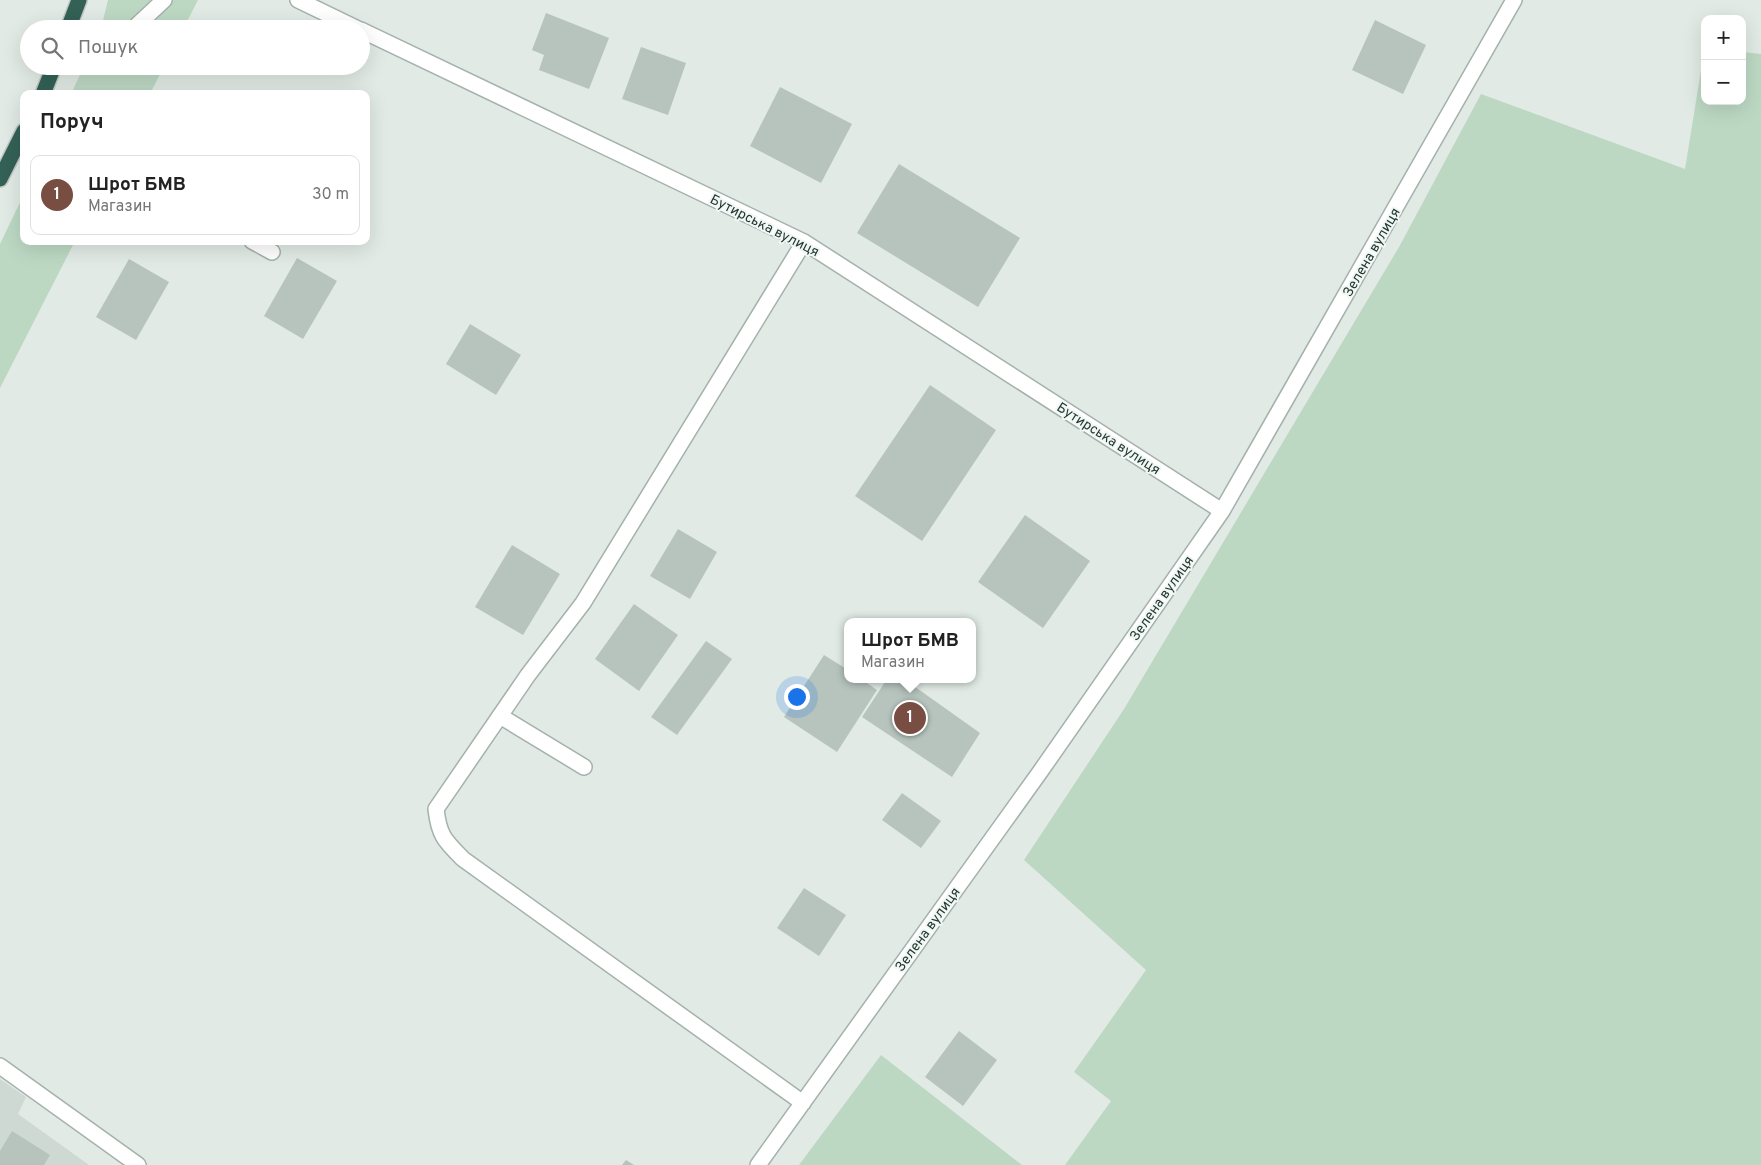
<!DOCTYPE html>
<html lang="uk">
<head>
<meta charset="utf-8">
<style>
  body { margin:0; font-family:Overpass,sans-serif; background:#f2f2f2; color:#222 }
  .controls { position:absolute; right:15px; top:15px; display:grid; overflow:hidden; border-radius:10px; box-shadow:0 5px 20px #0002 }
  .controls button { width:45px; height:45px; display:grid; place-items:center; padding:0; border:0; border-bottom:1px solid #e0e0e0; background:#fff; color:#222; font:25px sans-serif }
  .you { position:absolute; left:796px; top:696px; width:18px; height:18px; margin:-12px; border:4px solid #fff; border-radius:50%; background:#1a73e8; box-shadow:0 0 0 8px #1a73e833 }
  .badge { display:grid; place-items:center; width:32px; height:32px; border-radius:50%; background:#784d42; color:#fff; font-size:16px; font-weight:700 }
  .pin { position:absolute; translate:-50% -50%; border:2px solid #fff; box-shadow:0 1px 5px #0006 }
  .popup { position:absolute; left:844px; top:618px; width:132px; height:65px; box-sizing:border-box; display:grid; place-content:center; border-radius:10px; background:#fff; filter:drop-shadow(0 1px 4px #0005); font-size:16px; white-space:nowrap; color:#767676 }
  .popup b { font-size:19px; color:#222 }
  .popup::after { content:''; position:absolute; left:50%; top:100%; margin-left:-10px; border:10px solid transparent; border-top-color:#fff }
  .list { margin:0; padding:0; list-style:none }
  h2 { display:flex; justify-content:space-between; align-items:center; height:65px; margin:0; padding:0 20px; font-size:21px }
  h2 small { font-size:16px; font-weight:400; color:#767676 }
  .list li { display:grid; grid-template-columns:32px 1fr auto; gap:15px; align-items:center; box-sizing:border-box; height:80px; margin:0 10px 10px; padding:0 10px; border:1px solid #e0e0e0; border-radius:10px }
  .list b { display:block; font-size:19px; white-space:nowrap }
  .list p { margin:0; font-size:16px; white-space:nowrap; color:#767676 }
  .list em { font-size:16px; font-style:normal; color:#767676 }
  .icon { flex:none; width:28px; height:28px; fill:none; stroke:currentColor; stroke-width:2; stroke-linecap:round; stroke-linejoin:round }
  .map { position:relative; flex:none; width:1761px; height:1165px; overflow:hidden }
  .search { position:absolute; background:#fff; box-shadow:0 5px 20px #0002; left:20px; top:20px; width:350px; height:55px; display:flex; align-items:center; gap:12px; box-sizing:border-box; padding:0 18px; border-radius:28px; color:#767676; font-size:19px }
  .panel { position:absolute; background:#fff; box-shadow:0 5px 20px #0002; left:20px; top:90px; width:350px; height:155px; border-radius:10px }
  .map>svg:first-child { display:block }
  .built { fill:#cfd9d4 }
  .green { fill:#bcd8c3 }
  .building { fill:#b7c4be }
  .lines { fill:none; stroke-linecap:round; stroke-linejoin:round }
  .lane-casing { stroke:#a5b1ac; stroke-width:18 }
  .street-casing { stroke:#a5b1ac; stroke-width:18 }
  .highway-casing { stroke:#c2c7c6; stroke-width:18 }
  .lane { stroke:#fff; stroke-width:15 }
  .street { stroke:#fff; stroke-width:15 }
  .highway { stroke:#336156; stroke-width:15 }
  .labels { text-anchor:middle; stroke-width:4; stroke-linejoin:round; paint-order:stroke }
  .street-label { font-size:14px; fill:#243832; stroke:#f1f7f4 }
</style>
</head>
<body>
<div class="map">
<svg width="1761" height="1165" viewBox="0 0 1761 1165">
  <rect width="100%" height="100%" fill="#e1eae5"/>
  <!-- built -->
  <path class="built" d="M0,1079L26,1097L18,1114L89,1165H0Z"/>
  <!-- green -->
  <path class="green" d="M108,0H198L183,29H101Z
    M1705,46V101H1742V52L1761,54V1165H1065L1111,1101L1074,1072L1146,970L1024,860L1124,709L1399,247L1481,94L1685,169Z
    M84,66H164L150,94H71Z
    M24,194V241H75L0,388V244Z
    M881,1055L1022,1165H799Z"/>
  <!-- building -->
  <path class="building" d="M546,13L609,38L589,89L539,70L544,55L532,50Z
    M1375,20L1426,45L1403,94L1352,70Z
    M641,47L686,63L668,115L622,99Z
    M780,87L852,124L821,183L750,146Z
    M899,164L1020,238L978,307L857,233Z
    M297,258L337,281L303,339L264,316Z
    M129,259L169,282L136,340L96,317Z
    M470,324L521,355L496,395L446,364Z
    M930,385L996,430L922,541L855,496Z
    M1025,515L1090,561L1043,628L978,582Z
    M678,529L717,552L690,599L650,576Z
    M512,545L560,574L523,635L475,607Z
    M634,604L678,635L639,691L595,659Z
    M706,641L732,659L677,735L651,717Z
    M824,655L848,670V679H861L877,690L837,752L784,717Z
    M887,679H904L980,733L952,777L862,717Z
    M902,793L941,821L921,848L882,820Z
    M804,888L846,915L819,956L777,928Z
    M959,1031L997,1060L963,1106L925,1077Z
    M12,1131L50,1155L44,1165H0V1151Z
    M626,1160L634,1165H622Z"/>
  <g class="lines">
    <!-- lane casing -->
    <g class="lane-casing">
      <path id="lane" d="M252,241L272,252
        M500,716L584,767"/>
    </g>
    <!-- street casing -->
    <g class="street-casing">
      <path id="street" d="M298,0L358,29
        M133,29L164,0
        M361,30L804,242L1222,511
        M0,1066L138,1165
        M803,1103L463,859C445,841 439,836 436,809L528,675L583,603L804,242
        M758,1165L1040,772L1222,511L1514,0"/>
    </g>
    <!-- highway casing -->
    <g class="highway-casing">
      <path id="highway" d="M68,29L79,0
        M43,94L54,66
        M0,179L24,131"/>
    </g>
    <!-- lane -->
    <use href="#lane" class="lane"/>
    <!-- street -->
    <use href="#street" class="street"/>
    <!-- highway -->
    <use href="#highway" class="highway"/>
  </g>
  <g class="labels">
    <!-- street labels -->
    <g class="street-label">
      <text transform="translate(765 225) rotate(27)" y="5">Бутирська вулиця</text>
      <text transform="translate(1371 252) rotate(-60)" y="5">Зелена вулиця</text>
      <text transform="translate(1109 438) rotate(33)" y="5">Бутирська вулиця</text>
      <text transform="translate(1161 598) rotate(-55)" y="5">Зелена вулиця</text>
      <text transform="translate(927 929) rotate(-54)" y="5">Зелена вулиця</text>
    </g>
  </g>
</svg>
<div class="controls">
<button>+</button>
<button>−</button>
</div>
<div class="you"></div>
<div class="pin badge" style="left:910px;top:718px">1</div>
<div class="popup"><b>Шрот БМВ</b>Магазин</div>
<div class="search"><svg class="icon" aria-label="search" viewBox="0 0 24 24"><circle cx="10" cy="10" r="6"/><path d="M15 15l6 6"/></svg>Пошук</div>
<section class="panel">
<h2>Поруч<small></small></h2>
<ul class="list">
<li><span class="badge">1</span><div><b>Шрот БМВ</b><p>Магазин</p></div><em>30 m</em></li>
</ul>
</section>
</div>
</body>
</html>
